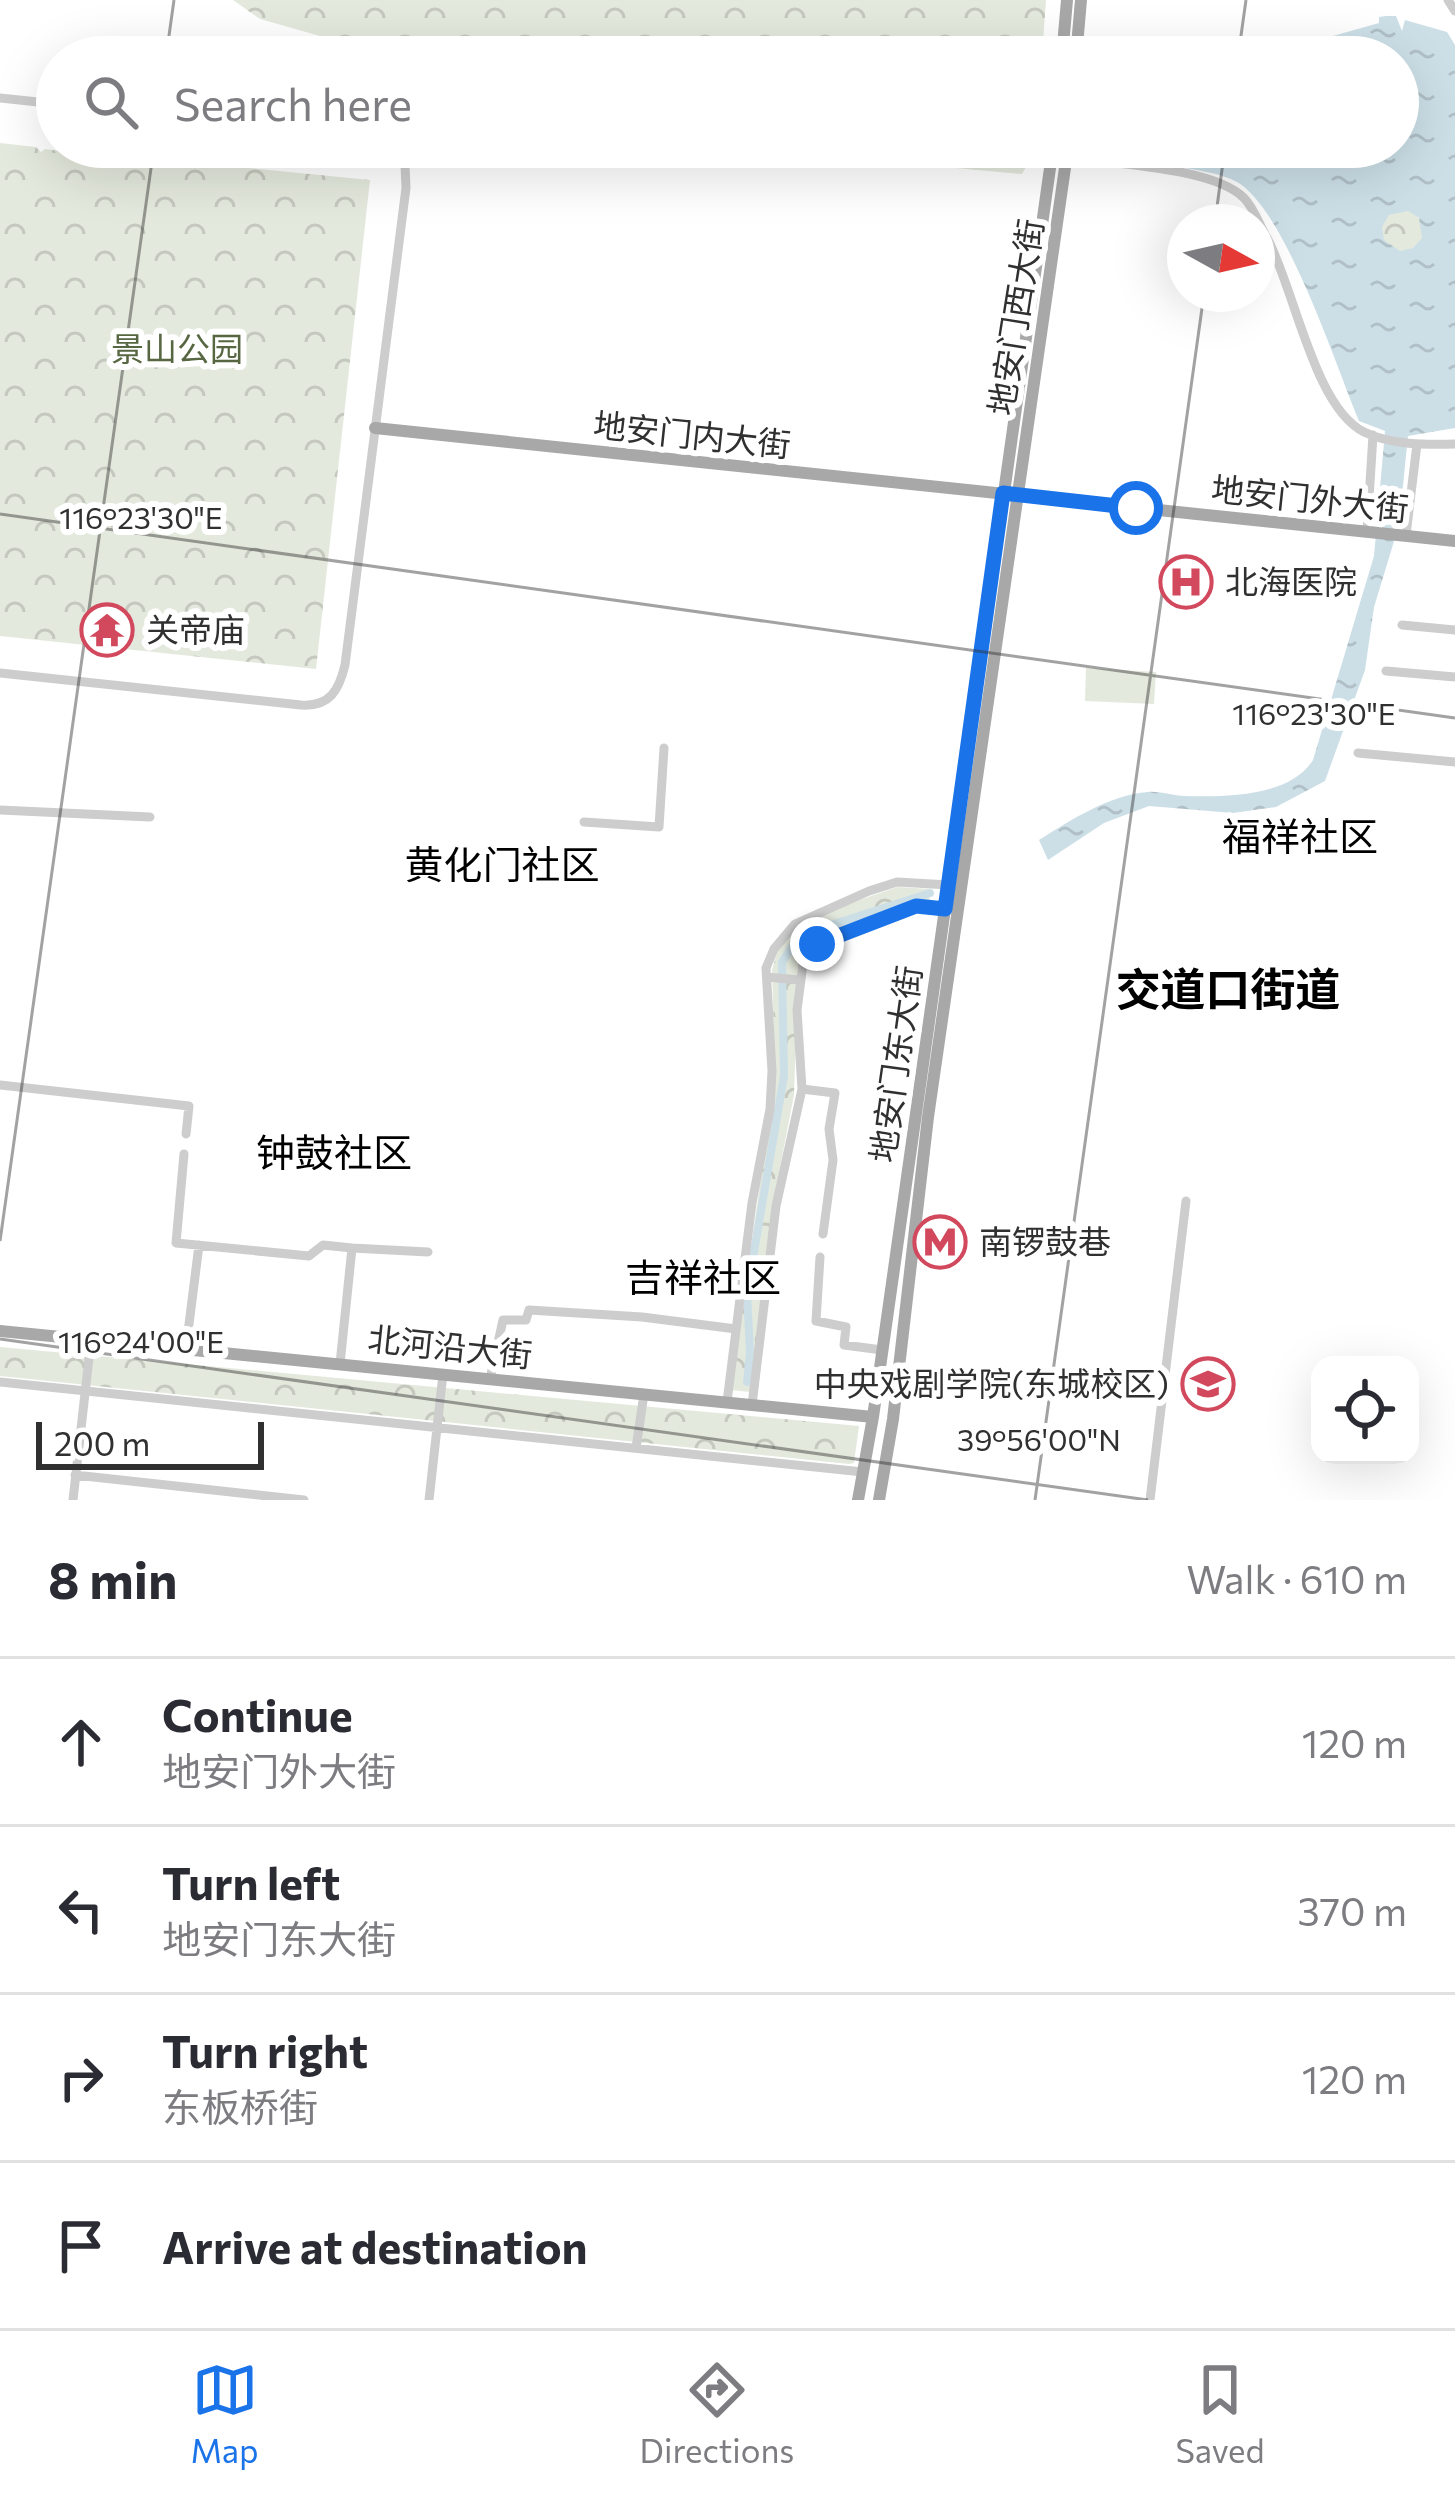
<!DOCTYPE html>
<html lang="en">
<head>
<meta charset="utf-8">
<style>
  body { margin:0; font-family:Commissioner,"Noto Sans SC",sans-serif; background:#f2f2f3; color:#2b2b33 }
  .controls { position:absolute; right:36px; bottom:36px; display:grid; overflow:hidden; border-radius:24px; box-shadow:0 12px 48px #0002 }
  .controls button { width:108px; height:108px; display:grid; place-items:center; padding:0; border:0; border-bottom:3px solid #e1e1e2; background:#fff; color:#2b2b33; font:60px sans-serif }
  .compass { position:absolute; left:1167px; top:204px; width:108px; height:108px; border-radius:50%; background:#fff; box-shadow:0 12px 48px #0002; rotate:98deg }
  .scale { position:absolute; left:36px; bottom:30px; width:228px; box-sizing:border-box; padding-left:12px; border:6px solid #303030; border-top:0; font-size:33px; line-height:42px; white-space:nowrap; color:#303030; -webkit-text-stroke:9px #fff; paint-order:stroke }
  .stop { position:absolute; width:36px; height:36px; margin:-27px; border:9px solid #1a73e8; border-radius:50%; background:#fff }
  .stop.end { background:#1a73e8; border-color:#fff; box-shadow:0 3px 12px #0008 }
  .list { margin:0; padding:0; list-style:none }
  h2 { display:flex; justify-content:space-between; align-items:center; height:156px; margin:0; padding:0 48px; font-size:51px }
  h2 small { font-size:39px; font-weight:400; color:#7c7c81 }
  .list li { display:grid; grid-template-columns:78px 1fr auto; gap:36px; align-items:center; box-sizing:border-box; height:168px; padding:0 48px; border-top:3px solid #e1e1e2 }
  .list b { display:block; font-size:45px; white-space:nowrap }
  .list p { margin:0; font-size:39px; white-space:nowrap; color:#7c7c81 }
  .list em { font-size:39px; font-style:normal; color:#7c7c81 }
  .icon { flex:none; width:66px; height:66px; fill:none; stroke:currentColor; stroke-width:2; stroke-linecap:round; stroke-linejoin:round }
  .map { position:relative; flex:none; width:1455px; height:1500px; overflow:hidden }
  .search { position:absolute; background:#fff; box-shadow:0 12px 48px #0002; left:36px; right:36px; top:36px; height:132px; display:flex; align-items:center; gap:30px; box-sizing:border-box; padding:0 42px; border-radius:66px; color:#7c7c81; font-size:45px }
  .sheet { height:828px; background:#fff }
  nav { display:flex; justify-content:space-around; align-items:center; box-sizing:border-box; height:168px; border-top:3px solid #e1e1e2; background:#fff; font-size:33px; color:#7c7c81 }
  nav a { display:grid; justify-items:center; gap:6px }
  nav .on { color:#1a73e8 }
  .map>svg:first-child { display:block }
  .green { fill:#e4e9dd }
  .forest { fill:url(#forest-crowns) }
  .water { fill:url(#water-ripples); fill-rule:evenodd }
  .lines { fill:none; stroke-linecap:round; stroke-linejoin:round }
  .canal { stroke:#ccdfe7; stroke-width:8 }
  .minor { stroke:#cdcdcd; stroke-width:9 }
  .major { stroke:#a8a8a8; stroke-width:12 }
  .route { stroke:#1a73e8; stroke-width:15 }
  .ticks { fill:none; stroke:#303030; stroke-width:3; stroke-opacity:0.45 }
  .labels { text-anchor:middle; stroke-width:12; stroke-linejoin:round; paint-order:stroke }
  .street-label { font-size:33px; fill:#303030; stroke:#fff }
  .park-label { font-size:33px; fill:#576742; stroke:#fff }
  .poi-label { font-size:33px; fill:#303030; stroke:#fff; text-anchor:start }
  .quarter-label { font-size:39px; fill:#000; stroke:#fff }
  .district-label { font-size:45px; font-weight:bold; fill:#000; stroke:#fff }
  .ticks-label { font-size:30px; text-anchor:middle; fill:#303030; stroke:#fff; stroke-width:12; stroke-linejoin:round; paint-order:stroke }
</style>
</head>
<body>
<div class="map">
<svg width="1455" height="1500" viewBox="0 0 1455 1500">
  <defs>
    <pattern id="forest-crowns" width="20" height="18" patternUnits="userSpaceOnUse" patternTransform="scale(3)"><rect width="20" height="18" fill="#e4e9dd"/><path d="M2 6a3 3 0 1 1 6 0M12 15a3 3 0 1 1 6 0" fill="none" stroke="#c4c8be"/></pattern>
    <pattern id="water-ripples" width="26" height="14" patternUnits="userSpaceOnUse" patternTransform="scale(3)"><rect width="26" height="14" fill="#ccdfe7"/><path d="M2 4q2-2 4 0t4 0M15 11q2-2 4 0t4 0" fill="none" stroke="#b0c0c6"/></pattern>
  </defs>
  <rect width="100%" height="100%" fill="#fff"/>
  <!-- green -->
  <path class="green" d="M1086,668L1156,672L1154,704L1085,701Z"/>
  <!-- forest -->
  <path class="forest" d="M233,0H1046L1042,57H381L334,50V40L260,19Z
    M0,143L36,147L41,152L45,149L67,152L68,156L77,151L370,180L316,669L0,636Z
    M839,147H1037L1022,174L838,157Z
    M1381 231a21 21 0 1 1 42 0a21 21 0 1 1-42 0Z
    M897,887L931,889L929,904L811,948L798,966L794,1095L776,1188L750,1392L731,1390L775,1077L772,970L778,949L791,928L810,917Z
    M0,1347L859,1426L854,1463L849,1464L0,1376Z"/>
  <!-- water -->
  <path class="water" d="M1386,16H1396L1402,31L1405,20L1447,32L1455,45V428L1408,436L1399,525L1374,607L1365,670L1325,781L1276,807L1233,813L1149,806L1104,823L1048,860L1039,840C1071,820 1109,795 1148,792C1160,791 1173,796 1185,796C1225,797 1290,797 1313,760L1374,556L1385,431L1359,421C1336,366 1285,209 1237,182C1206,165 1158,172 1132,147H1398V57H1258L1379,23V17ZM1408,211L1419,218L1422,238L1413,248L1400,251L1384,240L1382,227L1389,215Z"/>
  <g class="lines">
    <!-- canal -->
    <path class="canal" d="M747,1382L750,1352L747,1293L784,1076L782,962L800,935L930,893"/>
    <!-- minor -->
    <path class="minor" d="M1448,0L1455,11
      M0,98L57,104
      M1067,157C1111,164 1213,167 1244,198C1254,208 1260,226 1267,238C1295,290 1314,407 1364,432C1391,445 1426,445 1455,444
      M1367,531L1373,435
      M1406,535L1417,444
      M1402,625L1455,630
      M1386,671L1455,677
      M0,673L301,705C330,707 339,690 345,665L406,188L405,165L395,147
      M1358,753L1455,762
      M0,810L150,817
      M584,822L659,827L664,748
      M767,977L799,980
      M0,1085L189,1106L186,1134
      M802,1089L835,1093L829,1129L833,1160L823,1234
      M184,1154L176,1243L309,1256L323,1245L352,1248
      M820,1257L816,1321L846,1327L844,1345L882,1350
      M186,1348L199,1245
      M340,1364L352,1248L428,1252
      M490,1379L503,1320H526L529,1310L642,1317L736,1329
      M0,1382L863,1472
      M727,1402L752,1203L770,1109L772,1071L766,968L774,949L795,924L869,891L897,882L949,885
      M752,1405L776,1206L802,1089L797,1010L803,964L817,944L916,906L945,909
      M636,1448L644,1394
      M75,1475L304,1500
      M73,1500L91,1340
      M429,1500L443,1374
      M1150,1500L1186,1201"/>
    <!-- major -->
    <path class="major" d="M1062,57L1067,0
      M1076,57L1081,0
      M375,428L1455,541
      M0,1331L873,1417
      M858,1500L873,1417L1053,147
      M879,1500L893,1419L928,1117L1068,147"/>
  </g>
  <g class="lines">
    <!-- route -->
    <path class="route" d="M817,944L916,906L945,909L1003,493L1136,508"/>
  </g>
  <!-- ticks -->
  <path class="ticks" d="M166,57L174,0M1238,57L1246,0M1215,222L1225,147M0,514L1455,718M0,1241L154,147M0,1339L1148,1500M1035,1500L1204,294"/>
  <!-- icons -->
  <defs>
    <g id="hospital-ring" transform="scale(2.7)"><circle r="9.5" fill="#fff" stroke="#d2485d" stroke-width="1.5"/><path d="M-5-5h3v3.5h4V-5h3V5h-3V1.5h-4V5h-3Z" fill="#d2485d"/></g>
    <g id="temple-ring" transform="scale(2.7)"><circle r="9.5" fill="#fff" stroke="#d2485d" stroke-width="1.5"/><path d="M0-6L5-2H3V0L6.5 2.5H4V6H1.5V3h-3V6H-4V2.5H-6.5L-3 0V-2H-5Z" fill="#d2485d"/></g>
    <g id="metro-ring" transform="scale(2.7)"><circle r="9.5" fill="#fff" stroke="#d2485d" stroke-width="1.5"/><path d="M-5.5 5V-5H-3L0 0L3-5H5.5V5H3V-.5L0 4L-3-.5V5Z" fill="#d2485d"/></g>
    <g id="university-ring" transform="scale(2.7)"><circle r="9.5" fill="#fff" stroke="#d2485d" stroke-width="1.5"/><path d="M0-5L7-2L0 1L-7-2ZM-4 1L0 2.5L4 1V4Q0 6-4 4Z" fill="#d2485d"/></g>
  </defs>
  <g fill-rule="evenodd">
    <use href="#hospital-ring" x="1186" y="582"/>
    <use href="#temple-ring" x="107" y="630"/>
    <use href="#metro-ring" x="940" y="1242"/>
    <use href="#university-ring" x="1208" y="1384"/>
  </g>
  <g class="labels">
    <!-- street labels -->
    <g class="street-label">
      <text transform="translate(1016 317) rotate(-81)" y="12">地安门西大街</text>
      <text transform="translate(692 435) rotate(6)" y="12">地安门内大街</text>
      <text transform="translate(1310 499) rotate(6)" y="12">地安门外大街</text>
      <text transform="translate(896 1064) rotate(-82)" y="12">地安门东大街</text>
      <text transform="translate(450 1347) rotate(6)" y="12">北河沿大街</text>
    </g>
    <!-- park labels -->
    <g class="park-label">
      <text x="177" y="361">景山公园</text>
    </g>
    <!-- poi labels -->
    <g class="poi-label">
      <text x="1225" y="594">北海医院</text>
      <text x="146" y="642">关帝庙</text>
      <text x="979" y="1254">南锣鼓巷</text>
      <text x="1169" y="1396" text-anchor="end">中央戏剧学院(东城校区)</text>
    </g>
    <!-- quarter labels -->
    <g class="quarter-label">
      <text x="1300" y="851">福祥社区</text>
      <text x="502" y="879">黄化门社区</text>
      <text x="334" y="1167">钟鼓社区</text>
      <text x="703" y="1292">吉祥社区</text>
    </g>
    <!-- district labels -->
    <g class="district-label">
      <text x="1228" y="1006">交道口街道</text>
    </g>
  </g>
  <g class="ticks-label">
    <text x="141" y="529">116°23'30"E</text>
    <text x="1314" y="725">116°23'30"E</text>
    <text x="141" y="1353">116°24'00"E</text>
    <text x="1039" y="1451">39°56'00"N</text>
  </g>
</svg>
<div class="controls">
<button><svg class="icon" aria-label="locate" viewBox="0 0 24 24"><circle cx="12" cy="12" r="6"/><path d="M12 2v4M12 18v4M2 12h4M18 12h4"/></svg></button>
</div>
<svg class="compass" viewBox="-18 -18 36 36"><path d="M0-13l5 13h-10z" fill="#e53935"/><path d="M0 13l5-13h-10z" fill="#7c7c81"/></svg>
<div class="scale">200 m</div>
<div class="stop" style="left:1136px;top:508px"></div>
<div class="stop end" style="left:817px;top:944px"></div>
<div class="search"><svg class="icon" aria-label="search" viewBox="0 0 24 24"><circle cx="10" cy="10" r="6"/><path d="M15 15l6 6"/></svg>Search here</div>
</div>
<section class="sheet">
<h2>8 min<small>Walk · 610 m</small></h2>
<ul class="list">
<li><svg class="icon" aria-label="ahead" viewBox="0 0 24 24"><path d="M12 20V5M6 11l6-6 6 6"/></svg><div><b>Continue</b><p>地安门外大街</p></div><em>120 m</em></li>
<li><svg class="icon" aria-label="left" viewBox="0 0 24 24"><path d="M17 20v-9H6M10 6l-5 5 5 5"/></svg><div><b>Turn left</b><p>地安门东大街</p></div><em>370 m</em></li>
<li><svg class="icon" aria-label="right" viewBox="0 0 24 24"><path d="M7 20v-9h11M14 6l5 5-5 5"/></svg><div><b>Turn right</b><p>东板桥街</p></div><em>120 m</em></li>
<li><svg class="icon" aria-label="arrive" viewBox="0 0 24 24"><path d="M6 21V4h12l-3 4 3 4H6"/></svg><div><b>Arrive at destination</b></div></li>
</ul>
</section>
<nav>
<a class="on"><svg class="icon" aria-label="map" viewBox="0 0 24 24"><path d="M3 6l6-2 6 2 6-2v14l-6 2-6-2-6 2zM9 4v14M15 6v14"/></svg>Map</a>
<a><svg class="icon" aria-label="directions" viewBox="0 0 24 24"><path d="M12 3l9 9-9 9-9-9zM9 14v-3h6M13 9l2 2-2 2"/></svg>Directions</a>
<a><svg class="icon" aria-label="saved" viewBox="0 0 24 24"><path d="M7 4h10v16l-5-4-5 4z"/></svg>Saved</a>
</nav>
</body>
</html>
